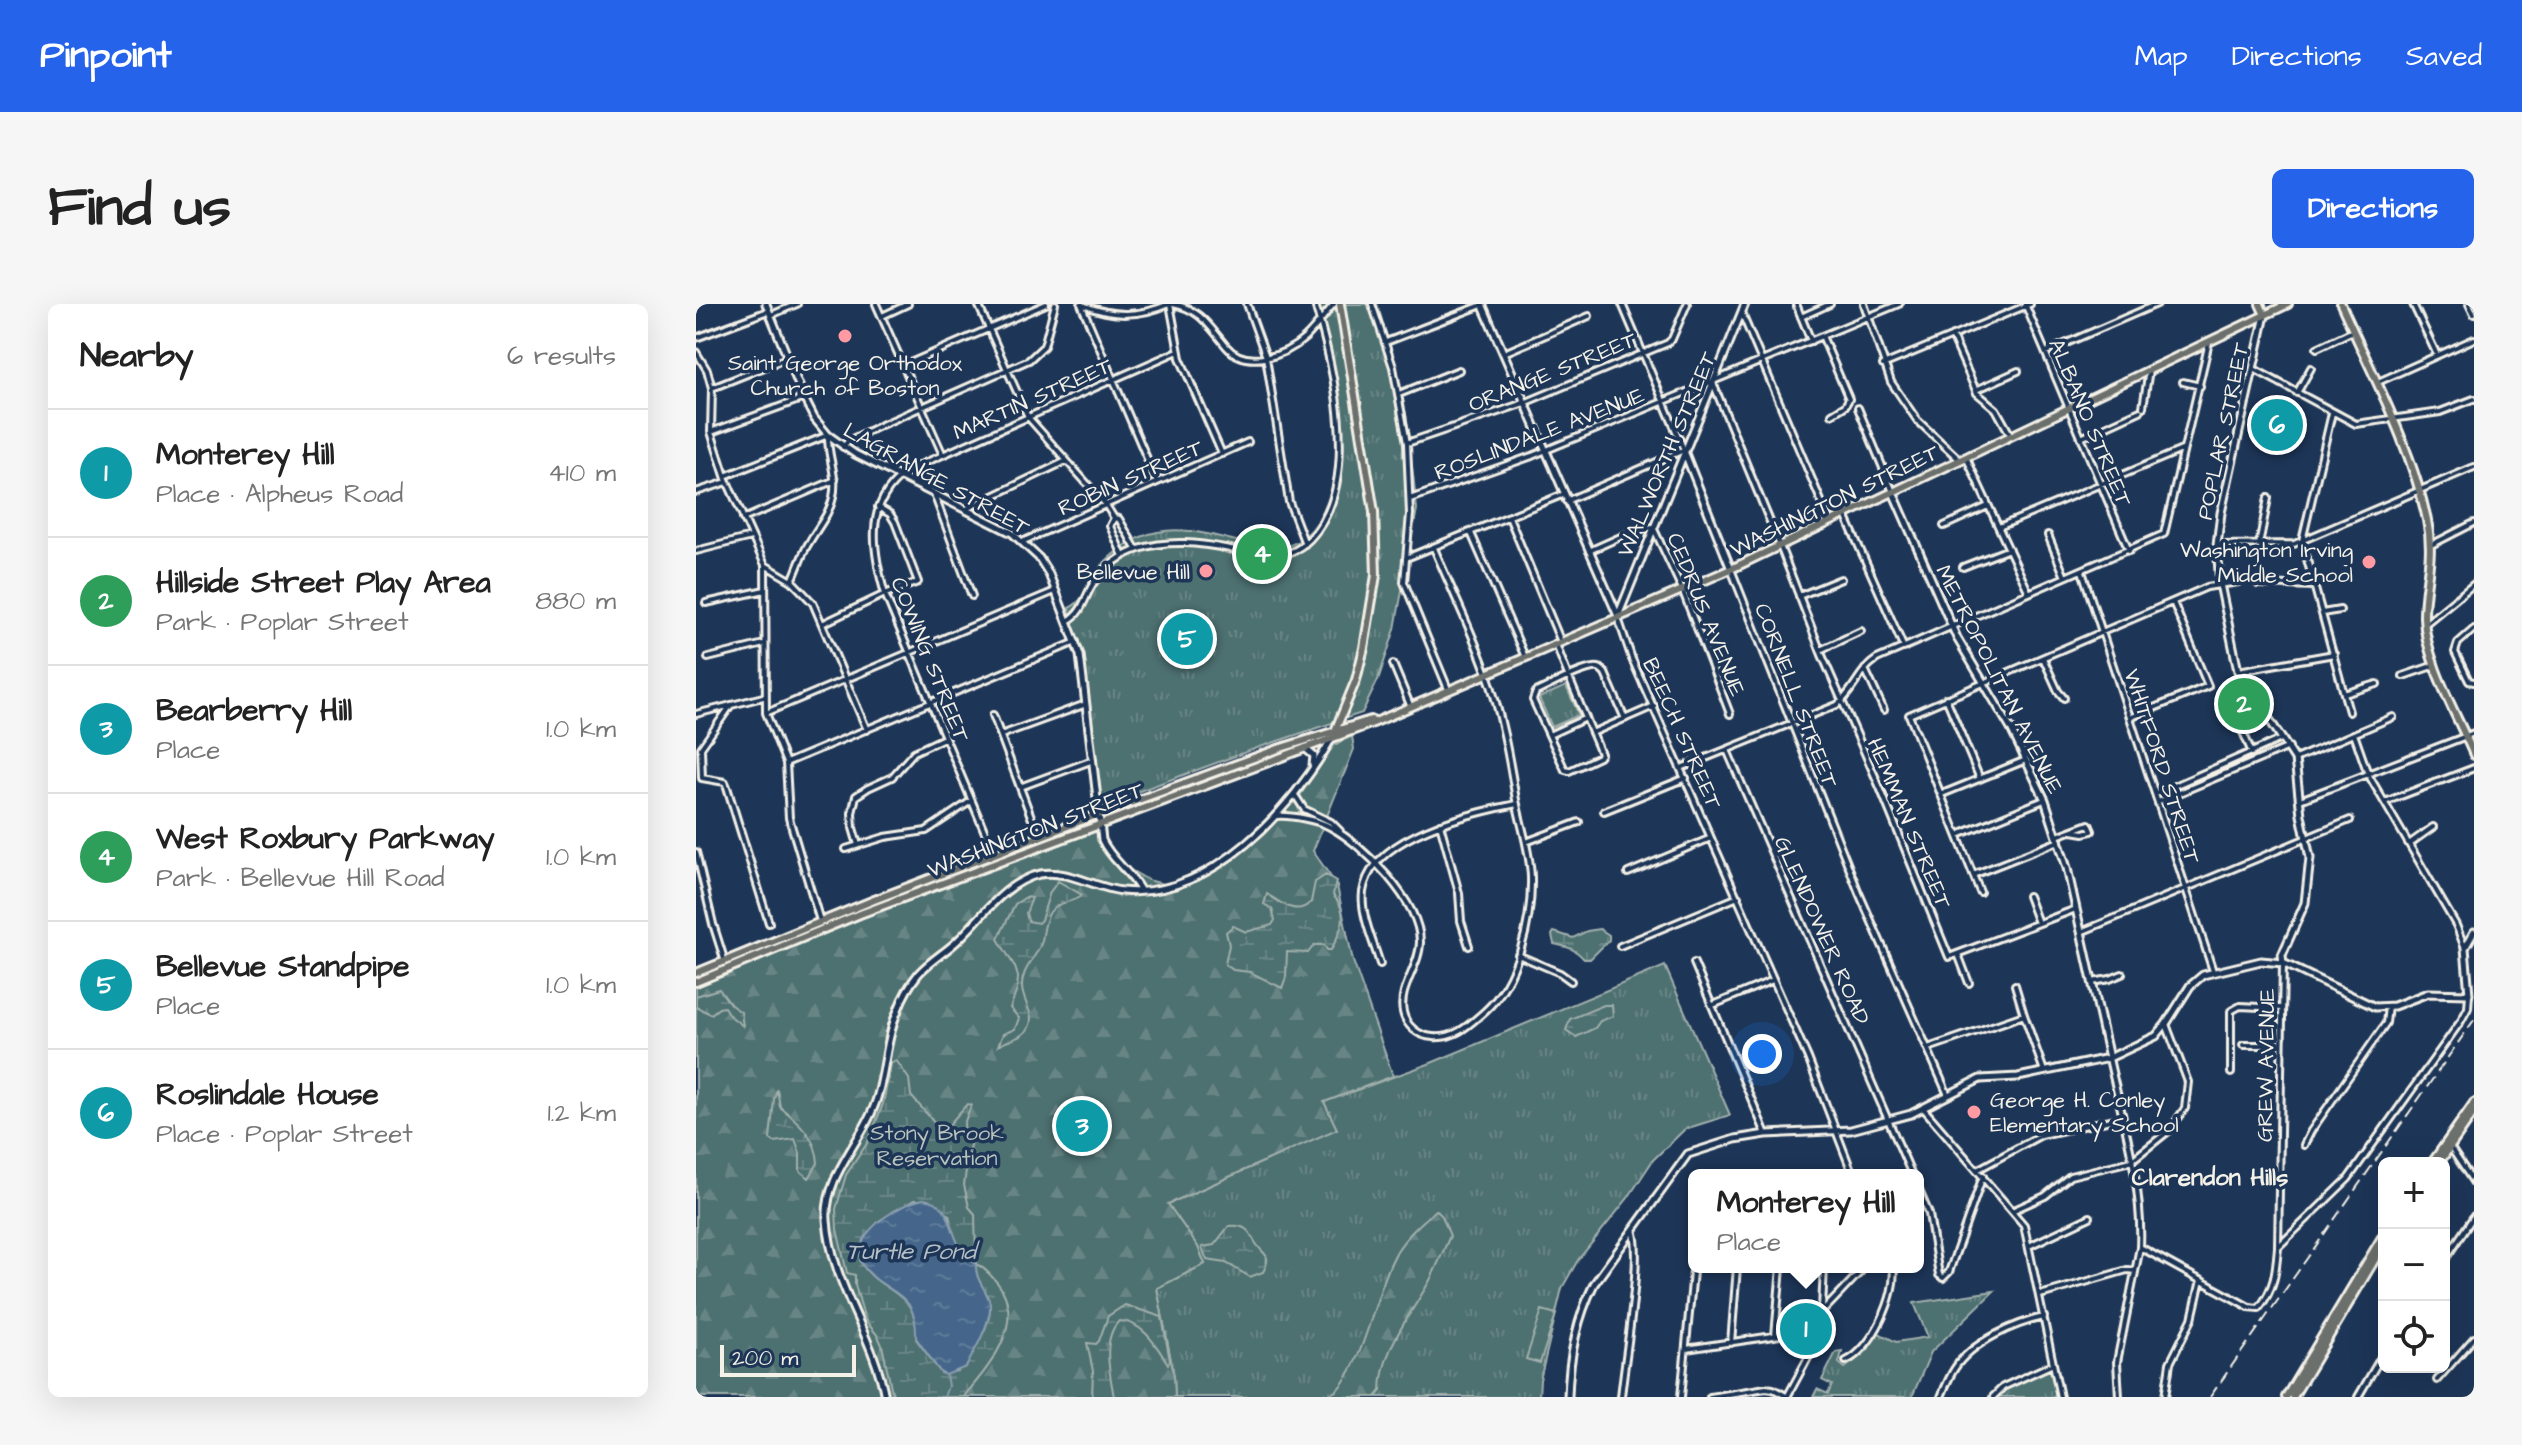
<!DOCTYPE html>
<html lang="en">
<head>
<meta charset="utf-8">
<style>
  body { margin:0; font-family:"Architects Daughter",sans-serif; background:#f6f6f6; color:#222 }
  .controls { position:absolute; right:24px; bottom:24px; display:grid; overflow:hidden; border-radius:12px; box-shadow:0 8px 32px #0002 }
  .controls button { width:72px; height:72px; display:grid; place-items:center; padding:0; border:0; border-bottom:2px solid #e0e0e0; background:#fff; color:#222; font:40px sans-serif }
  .scale { position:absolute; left:24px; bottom:20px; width:136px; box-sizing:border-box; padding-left:8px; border:4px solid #f4f1e8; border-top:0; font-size:22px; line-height:28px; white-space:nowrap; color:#f4f1e8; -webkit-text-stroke:6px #1d3557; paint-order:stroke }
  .you { position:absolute; left:1066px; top:750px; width:28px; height:28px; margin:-20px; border:6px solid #fff; border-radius:50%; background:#1a73e8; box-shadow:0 0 0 12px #1a73e833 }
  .badge { display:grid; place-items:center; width:52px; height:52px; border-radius:50%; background:#2563eb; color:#fff; font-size:26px; font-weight:700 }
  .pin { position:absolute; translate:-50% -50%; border:4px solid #fff; box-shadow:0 2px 8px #0006 }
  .popup { position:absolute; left:992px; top:865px; width:236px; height:104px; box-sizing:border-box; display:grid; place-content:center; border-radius:12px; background:#fff; filter:drop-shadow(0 2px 6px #0005); font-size:26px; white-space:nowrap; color:#767676 }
  .popup b { font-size:30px; color:#222 }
  .popup::after { content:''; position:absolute; left:50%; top:100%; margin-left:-16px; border:16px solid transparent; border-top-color:#fff }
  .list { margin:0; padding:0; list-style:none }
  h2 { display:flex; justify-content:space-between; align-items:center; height:104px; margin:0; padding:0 32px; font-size:34px }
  h2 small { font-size:26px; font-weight:400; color:#767676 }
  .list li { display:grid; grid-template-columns:52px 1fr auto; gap:24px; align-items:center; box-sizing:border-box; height:128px; padding:0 32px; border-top:2px solid #e0e0e0 }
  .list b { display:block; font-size:30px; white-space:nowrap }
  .list p { margin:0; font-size:26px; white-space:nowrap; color:#767676 }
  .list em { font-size:26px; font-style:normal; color:#767676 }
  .icon { flex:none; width:44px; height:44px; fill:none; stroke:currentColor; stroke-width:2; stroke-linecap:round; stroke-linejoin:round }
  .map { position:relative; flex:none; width:1778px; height:1093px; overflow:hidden; border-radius:12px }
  header { display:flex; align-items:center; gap:48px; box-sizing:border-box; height:112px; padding:0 40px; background:#2563eb; color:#fff }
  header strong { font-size:38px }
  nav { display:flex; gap:44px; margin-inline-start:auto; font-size:28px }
  .intro { display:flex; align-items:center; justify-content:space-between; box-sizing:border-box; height:192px; padding:0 48px }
  h1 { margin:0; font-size:56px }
  .button { padding:20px 36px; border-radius:12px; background:#2563eb; color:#fff; font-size:28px; font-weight:700 }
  main { display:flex; gap:48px; padding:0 48px }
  aside { flex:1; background:#fff; border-radius:12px; box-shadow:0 8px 32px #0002 }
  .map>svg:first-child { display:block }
  .grass { fill:url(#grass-tufts); stroke:#a1b0ac; stroke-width:2 }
  .forest { fill:url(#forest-firs); stroke:#a1b0ac; stroke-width:2 }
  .wetland { fill:url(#wetland-marsh); stroke:#a1b0ac; stroke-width:2 }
  .pitch { fill:#4e7071; stroke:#a1b0ac; stroke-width:2 }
  .water { fill:url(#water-ripples); stroke:#8a9eb0; stroke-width:2 }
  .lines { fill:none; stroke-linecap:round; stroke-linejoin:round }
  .stream { stroke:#8a9eb0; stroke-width:2 }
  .street-casing { stroke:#f4f1e8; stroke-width:10 }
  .secondary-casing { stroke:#f4f1e8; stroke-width:11 }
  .primary-casing { stroke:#f4f1e8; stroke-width:12 }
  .street { stroke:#1d3557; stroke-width:4 }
  .secondary { stroke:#1d3557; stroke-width:5 }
  .primary { stroke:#6c706d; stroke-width:6 }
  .rail { stroke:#f4f1e8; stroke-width:2; stroke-dasharray:12 6; stroke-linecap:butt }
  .poi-dot { fill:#ff9aa2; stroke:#1d3557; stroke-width:3 }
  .labels { text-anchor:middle; stroke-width:7; stroke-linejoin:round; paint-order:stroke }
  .poi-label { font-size:22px; fill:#f4f1e8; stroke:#1d3557; text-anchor:end }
  .street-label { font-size:22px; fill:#f4f1e8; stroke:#1d3557 }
  .park-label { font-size:22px; fill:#bac4be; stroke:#1d3557 }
  .neighbourhood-label { font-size:24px; font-weight:bold; fill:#f4f1e8; stroke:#1d3557 }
  .water-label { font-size:24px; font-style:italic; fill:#b6c0c7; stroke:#1d3557 }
</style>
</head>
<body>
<header>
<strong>Pinpoint</strong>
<nav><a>Map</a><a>Directions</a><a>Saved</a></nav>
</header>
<div class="intro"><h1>Find us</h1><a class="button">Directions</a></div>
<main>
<aside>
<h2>Nearby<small>6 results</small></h2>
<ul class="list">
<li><span class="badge" style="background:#0f9aa8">1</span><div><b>Monterey Hill</b><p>Place · Alpheus Road</p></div><em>410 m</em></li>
<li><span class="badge" style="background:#2e9e5b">2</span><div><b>Hillside Street Play Area</b><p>Park · Poplar Street</p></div><em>880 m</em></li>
<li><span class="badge" style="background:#0f9aa8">3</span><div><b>Bearberry Hill</b><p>Place</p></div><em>1.0 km</em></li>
<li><span class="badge" style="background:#2e9e5b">4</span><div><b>West Roxbury Parkway</b><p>Park · Bellevue Hill Road</p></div><em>1.0 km</em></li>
<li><span class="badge" style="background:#0f9aa8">5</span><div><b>Bellevue Standpipe</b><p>Place</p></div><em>1.0 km</em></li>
<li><span class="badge" style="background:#0f9aa8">6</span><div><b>Roslindale House</b><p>Place · Poplar Street</p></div><em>1.2 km</em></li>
</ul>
</aside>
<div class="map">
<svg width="1778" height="1093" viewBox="0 0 1778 1093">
  <defs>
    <pattern id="grass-tufts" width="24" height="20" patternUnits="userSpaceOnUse" patternTransform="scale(2)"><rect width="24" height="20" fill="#4e7071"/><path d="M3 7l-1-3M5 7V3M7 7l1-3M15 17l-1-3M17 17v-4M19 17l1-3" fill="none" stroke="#688585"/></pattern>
    <pattern id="forest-firs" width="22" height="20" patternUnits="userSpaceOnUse" patternTransform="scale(2)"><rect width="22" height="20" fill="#4e7071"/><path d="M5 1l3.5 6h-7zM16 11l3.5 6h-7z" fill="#688585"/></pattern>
    <pattern id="wetland-marsh" width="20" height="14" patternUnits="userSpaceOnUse" patternTransform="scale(2)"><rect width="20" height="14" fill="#4e7071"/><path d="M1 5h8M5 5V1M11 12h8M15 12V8" fill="none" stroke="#688585"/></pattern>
    <pattern id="water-ripples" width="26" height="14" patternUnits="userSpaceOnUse" patternTransform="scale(2)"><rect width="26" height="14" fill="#44668a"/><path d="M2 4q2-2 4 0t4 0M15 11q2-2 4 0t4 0" fill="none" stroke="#607c9a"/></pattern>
  </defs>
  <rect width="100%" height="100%" fill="#1d3557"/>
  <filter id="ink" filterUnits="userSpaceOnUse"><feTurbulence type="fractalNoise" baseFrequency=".0125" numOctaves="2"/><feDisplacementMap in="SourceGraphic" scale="16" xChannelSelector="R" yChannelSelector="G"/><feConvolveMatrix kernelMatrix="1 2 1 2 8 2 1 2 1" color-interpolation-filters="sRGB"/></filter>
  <g filter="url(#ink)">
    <!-- grass -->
    <path class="grass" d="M619,0H681L695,46L710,110L721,205L699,325L682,376L666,409L561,444L405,501L391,377L373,304C391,296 393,275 406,261C415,251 432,238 445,233C485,216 527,236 566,243C635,254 646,155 642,108C639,71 623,37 619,0Z
      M870,382L883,411L856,423L843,394Z
      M969,662L1034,811L989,825L957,856L932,894L882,956L866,984L844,1076L843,1093H479L478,1072L461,984L509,960L502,943L472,900L594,846L633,811L628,798L735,759Z
      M1298,987L1235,1048L1216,1093H1117L1121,1085L1132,1090L1136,1081L1126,1076L1140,1048L1146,1047L1143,1059L1149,1064L1172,1046L1181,1028L1200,1038L1232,1033L1218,999Z
      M1353,1066H1355L1361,1093H1301L1311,1084Z"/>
    <!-- forest -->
    <path class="forest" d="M656,432L658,445L617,547L641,582L657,657L697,772L628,798L641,825L472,900L502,943L509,960L461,984L478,1072L479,1093H0V682L242,583L408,523L411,540L433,565L452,576L471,581L529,555L554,537L594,496L605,490L638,441Z
      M740,906L746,912L754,932C747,947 741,963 733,978C714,1012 685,1046 685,1087L680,1093H624C629,1091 637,1090 641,1086C670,1056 679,985 701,947C711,931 726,918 740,906Z"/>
    <!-- wetland -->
    <path class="wetland" d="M630,571L640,577L637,591C654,610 646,625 635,646H631L628,641H618L612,649L591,648L590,673L586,684L554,668L537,666L529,660L533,641L530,628L537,622L550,628L576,621L579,616L576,605L568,600L571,590C586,599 600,613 615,598L619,578Z
      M362,577L386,591C376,600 363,596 354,608C348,617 348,627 346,637C341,653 325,665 326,683C326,697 340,711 333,723C327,735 312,735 302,742L307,730L319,725L323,714L314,704L321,686L322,673L319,663L302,635L319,600L330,593L336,594L330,609L332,617L342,619L345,616L354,588Z
      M904,625L913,631V636L894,655H888C879,645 873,643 858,640L856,631L858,628L877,634L891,627Z
      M23,685L35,701L45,708L47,722L33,711L28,703L23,704L15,710L0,703V692Z
      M908,701H916L917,712L904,717L899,724L880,733L870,726L874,715Z
      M200,756L213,775L215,792L241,821L252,822L271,800L275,801L268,820L269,833L276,836L269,855L271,859L268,881L273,903L279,910L280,958C262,950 257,930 253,911L223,896H218L183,917L165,944L164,957C183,991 224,984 220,1035L245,1069L262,1067C276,1051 301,1015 292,994C287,981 279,975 280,960C287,963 292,968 298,975C334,1014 295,1062 267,1093H197L186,1041L182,1032L169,1016L159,981V971L151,969L141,925L140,905L150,871L172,838L187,800L195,760Z
      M81,785L84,803C103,818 121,834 122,859L113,874L104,867V849L99,835L78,838L74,835L78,795Z
      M533,922C548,920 553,926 559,938C567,952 577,949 567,968L554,973L530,959L511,956L506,943L518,941Z
      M429,1001L466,1013L474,1057L472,1060C461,1043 447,1017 423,1017C405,1035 414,1071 418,1093H396L397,1067L391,1039L400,1040L403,1037L412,1012Z"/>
    <!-- pitch -->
    <path class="pitch" d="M846,1006L860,1010L844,1059L830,1055Z"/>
    <!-- water -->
    <path class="water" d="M227,895C254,898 252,919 262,939C266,949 272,953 280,960C279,975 288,982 293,996C299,1012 278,1048 270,1063L250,1071L245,1069L220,1034C222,981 185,993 164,957C165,953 164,949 165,945C169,920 206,900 227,895Z"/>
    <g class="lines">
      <!-- stream -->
      <path class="stream" d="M248,1093L252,1082L250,1071"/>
      <!-- street casing -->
      <g class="street-casing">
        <path id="street" d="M180,0L247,151
          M282,0L332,113L410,201L418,214L423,215L440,245
          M385,0L461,178
          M474,0L484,54L526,150
          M477,0C504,5 513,22 530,42C550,66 589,52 609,34C620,24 628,11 638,0
          M551,0L570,53L593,198L609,240
          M676,0L697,63L711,139L714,210L708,278L752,385
          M1100,0L1115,37
          M1168,0L1195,78L1221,116L1264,156
          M1329,0L1433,247
          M1717,0L1741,51
          M1773,0L1778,10
          M387,1C417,13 443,13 473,0
          M1046,10L1134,218
          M75,11L101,0
          M186,12L212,0
          M1105,13L1134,0
          M1256,32L1281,89L1300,105L1315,132
          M0,34L72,7
          M1127,34L1153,95L1149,102L1136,110
          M690,38L786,1
          M1621,44L1657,27
          M0,48L11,66L16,84L15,128L30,175L69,261L70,409L90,459L93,514L124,617
          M1350,48L1461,0
          M808,49L893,12
          M1187,61L1334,0
          M207,62L350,0
          M1558,65L1660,120L1744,108L1778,95
          M1487,78L1504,82
          M1682,78L1778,35
          M1017,79L1084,242L1126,351L1185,486L1253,653L1380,605
          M16,84L91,54
          M1280,86L1322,67
          M1601,89L1615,64
          M703,90L763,66
          M1447,103L1453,66
          M1162,104L1197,188
          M1636,109L1606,237L1653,408
          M15,128L108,94
          M1385,134L1444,107
          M711,139L828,99L972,39L976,35L991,0
          M147,143L152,137L183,122L333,56L348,42L359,0
          M1270,153L1333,289
          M29,172L132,131C131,152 142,171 137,193C134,209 122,223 114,237C106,249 102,264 96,277
          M0,188L31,178
          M238,190L276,292
          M714,195L836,152L1203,0
          M870,197L988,146L926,0
          M270,205L370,157
          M1149,211L1208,344
          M813,213L865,338
          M418,214L414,222L427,252
          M47,215L139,176
          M1248,222L1292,202
          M1303,223L1488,145
          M775,229L829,353
          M1352,231L1369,273
          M328,237L552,138
          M1521,241L1598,240L1778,163
          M1563,241L1572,194
          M1735,241L1778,219
          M0,247L55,233
          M893,247L940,226L957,223L986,285L1034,410
          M710,254L868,190
          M69,261L96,277L117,299L171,426
          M1267,263L1313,245
          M1035,265L1163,589L1252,791
          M1386,267L1517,667
          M1562,280L1619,282
          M1103,292L1145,275
          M10,299L69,286
          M1626,309L1644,306
          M922,314L936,355L1112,754L1157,871
          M373,316C388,308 389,290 399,277C409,263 427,250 443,245C473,235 504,239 534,245C548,248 561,253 576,252C590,252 604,245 614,235C666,181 638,64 619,0
          M128,319L189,290L222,278L199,218L194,210L182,203
          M1729,320L1778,280
          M1778,325L1762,339L1759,348L1773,377L1778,378
          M860,340C873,377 890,413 905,450L903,453L873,467L869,466L837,396L840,388C856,381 881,366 898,364C904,363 905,365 909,369L929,415
          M1124,346L1165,327
          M12,354L68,340
          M1347,354L1362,387L1368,394
          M697,360L714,401
          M1169,365L1188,406
          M1542,367L1638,350
          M1707,372L1739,361
          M1648,390L1681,380
          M1250,394L1284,475
          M35,401L5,444L6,474L29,478L31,483L73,619
          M70,409L359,287
          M0,410L67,393
          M297,411L343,534
          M1436,413L1512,382L1477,298
          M1541,414L1556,449
          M896,429L958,402
          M1658,430L1672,470L1760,621L1769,644
          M305,431L390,400
          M853,431L890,414
          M1031,446L1216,871
          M1599,455L1697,413
          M90,459L380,338
          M985,464L1141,401C1158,388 1162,367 1181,355L1468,230L1513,38
          M324,483L397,456
          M1246,490L1330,456
          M1460,490L1585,435
          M599,491L608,505L635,518L644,527
          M1604,496L1778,429
          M1462,498L1593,443
          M1689,498L1778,464
          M908,507L990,474
          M581,512C595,511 622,516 634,523C668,541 724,598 724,638C724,662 702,684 707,708C710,722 722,732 737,733C759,735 773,721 789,707C822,677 836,617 835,573C834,547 825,522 820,496C813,453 805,408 790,367C775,325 755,285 738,244
          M744,520L763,589L765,617L773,642
          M1262,531L1348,496
          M1361,532L1393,520L1396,527L1388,529L1376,527
          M830,538L883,518
          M1713,540L1737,523
          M162,541L157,524L156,509L160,492L172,484L196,473L218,448L248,434
          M150,545L189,533L230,527L275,497
          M0,548L17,620L29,658
          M298,550L189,290C175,242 168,193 217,164L482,47
          M932,569L1015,534
          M1277,571L1363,537
          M1284,588L1213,411L1511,283L1542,278
          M1332,592L1342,619
          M1385,628L1654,516
          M924,642L1042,593
          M1262,650L1273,679
          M822,651L864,669L875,677
          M998,659L1070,830
          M684,660C678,639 664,610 667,588C675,532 775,509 821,500
          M1396,678L1414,675L1426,670
          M1319,681L1328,711
          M1017,701L1077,676
          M1547,741H1584
          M1232,744L1328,711L1348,767
          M1413,754C1426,815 1447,880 1444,943L1421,1058L1423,1093
          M1535,769V707L1544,702L1585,704
          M1227,804L1328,921L1364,1093
          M1608,841L1615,827L1690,719L1692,703
          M1754,843L1778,879
          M1281,866L1345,831L1424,814
          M1222,884L1233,910L1243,971L1247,974L1253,968L1287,872
          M1318,906L1349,892L1374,872L1435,857L1475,825L1489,804L1492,778L1470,720
          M1333,942L1394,913
          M1444,943L1553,1003L1563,1004C1579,984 1580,967 1582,943L1587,659
          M1582,943L1652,875L1765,717L1772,704L1773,690
          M1748,957L1778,912
          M1344,991L1431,966L1439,967
          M1126,1004L1128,963
          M1079,1032L1085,963
          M1035,1039L1041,963
          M990,1045L1104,1028L1110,1025L1169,963
          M1150,1057C1176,1046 1202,990 1197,963
          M1741,1076L1778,1034
          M925,1093C928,1060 947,951 937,926
          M985,1093L998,957
          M1014,1093L1070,1084L1077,1085L1092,1093
          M1091,1093L1112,1054
          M1245,1093C1249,1083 1253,1073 1259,1064C1276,1038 1319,1019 1348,1013
          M1297,1093L1307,1083L1357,1060
          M1469,1093L1474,1059L1496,1015L1505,976
          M1662,1093L1688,1048"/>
      </g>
      <!-- secondary casing -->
      <g class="secondary-casing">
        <path id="secondary" d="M70,0L108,94L118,114L132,131L159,150L316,229L343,254L353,270L384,351L406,536C415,556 434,567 444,586
          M786,0L922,312
          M1569,11L1525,209L1521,241L1524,280L1542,367L1599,455L1605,511L1614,554L1609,599L1586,651L1587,659
          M988,147L1035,265
          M1197,188L1261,334L1315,425L1349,496L1371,564L1413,754
          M922,312L1049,0
          M609,444L618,452L617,461
          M189,1093C178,1032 135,979 131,916C128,870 169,835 181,794C190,765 190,734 202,706C207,692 214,680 223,669C234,657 248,649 260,638C285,615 308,578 344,570C372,565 399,584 426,587C515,596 597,504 636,434
          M872,1093C873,1055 881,1014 898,980L992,850L1039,835L1070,830L1155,826L1215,810L1284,775L1322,773L1413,754L1460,732L1470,720L1494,682L1507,671L1565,657L1587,659L1679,703L1698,702L1732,689L1773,690L1769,644L1778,628"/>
      </g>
      <!-- primary casing -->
      <g class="primary-casing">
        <path id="primary" d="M1564,0L1569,11
          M1645,0C1676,70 1715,141 1731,216C1739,254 1728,278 1728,313C1729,357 1761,411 1778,451
          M639,427L660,376L668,344L680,271L678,208L644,0
          M0,669L178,596L390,515L585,444L675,416
          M0,678L164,610L677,419L1035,265L1592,0
          M1736,859L1778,799
          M1743,859L1778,808
          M1590,1093L1688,930
          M1597,1093L1688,940"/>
      </g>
      <!-- street -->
      <use href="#street" class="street"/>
      <!-- secondary -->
      <use href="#secondary" class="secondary"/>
      <!-- primary -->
      <use href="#primary" class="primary"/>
      <!-- rail -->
      <path class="rail" d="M1514,1093L1778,716"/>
    </g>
  </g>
  <!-- markers -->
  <g class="poi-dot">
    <circle cx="149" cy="32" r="8"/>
    <circle cx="1673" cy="258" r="8"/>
    <circle cx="510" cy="267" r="8"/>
    <circle cx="1278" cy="808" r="8"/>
  </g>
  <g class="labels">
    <!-- poi labels -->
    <g class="poi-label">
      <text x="149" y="66" text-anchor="middle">Saint George Orthodox<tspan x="149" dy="25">Church of Boston</tspan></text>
      <text x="1657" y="253">Washington Irving<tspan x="1657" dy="25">Middle School</tspan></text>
      <text x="494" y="275">Bellevue Hill</text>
      <text x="1294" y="803" text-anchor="start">George H. Conley<tspan x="1294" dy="25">Elementary School</tspan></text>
    </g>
    <!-- street labels -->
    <g class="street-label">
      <text transform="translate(856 67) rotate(-22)" y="8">ORANGE STREET</text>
      <text transform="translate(336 94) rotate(-24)" y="8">MARTIN STREET</text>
      <text transform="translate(1395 118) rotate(67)" y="8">ALBANO STREET</text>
      <text transform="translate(1526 127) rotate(-78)" y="8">POPLAR STREET</text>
      <text transform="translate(843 129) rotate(-21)" y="8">ROSLINDALE AVENUE</text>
      <text transform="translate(970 150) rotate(-67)" y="8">WALWORTH STREET</text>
      <text transform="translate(434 173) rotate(-24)" y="8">ROBIN STREET</text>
      <text transform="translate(241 174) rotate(29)" y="8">LAGRANGE STREET</text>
      <text transform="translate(1138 196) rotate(-26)" y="8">WASHINGTON STREET</text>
      <text transform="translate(1011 310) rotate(68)" y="8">CEDRUS AVENUE</text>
      <text transform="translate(235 355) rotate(68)" y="8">COWING STREET</text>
      <text transform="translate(1304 375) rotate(63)" y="8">METROPOLITAN AVENUE</text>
      <text transform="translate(1101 391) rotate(69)" y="8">CORNELL STREET</text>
      <text transform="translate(987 429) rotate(66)" y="8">BEECH STREET</text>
      <text transform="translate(1467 462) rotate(72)" y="8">WHITFORD STREET</text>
      <text transform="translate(1214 519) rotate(67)" y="8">HEMMAN STREET</text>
      <text transform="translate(339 525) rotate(-21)" y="8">WASHINGTON STREET</text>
      <text transform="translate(1127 626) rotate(66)" y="8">GLENDOWER ROAD</text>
      <text transform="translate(1569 761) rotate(-89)" y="8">GREW AVENUE</text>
    </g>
    <!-- park labels -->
    <g class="park-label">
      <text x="241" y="836">Stony Brook<tspan x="241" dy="25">Reservation</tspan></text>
    </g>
    <!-- neighbourhood labels -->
    <g class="neighbourhood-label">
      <text x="1514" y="881">Clarendon Hills</text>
    </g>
    <!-- water labels -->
    <g class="water-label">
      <text x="215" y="955">Turtle Pond</text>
    </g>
  </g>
</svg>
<div class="controls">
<button>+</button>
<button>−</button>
<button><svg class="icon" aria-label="locate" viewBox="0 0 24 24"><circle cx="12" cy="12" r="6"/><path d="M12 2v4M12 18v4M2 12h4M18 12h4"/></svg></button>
</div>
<div class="scale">200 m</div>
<div class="you"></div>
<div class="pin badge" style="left:1110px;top:1025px;background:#0f9aa8">1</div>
<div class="popup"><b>Monterey Hill</b>Place</div>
<div class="pin badge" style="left:1548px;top:400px;background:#2e9e5b">2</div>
<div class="pin badge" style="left:386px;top:822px;background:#0f9aa8">3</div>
<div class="pin badge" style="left:566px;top:250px;background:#2e9e5b">4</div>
<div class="pin badge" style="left:491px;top:335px;background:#0f9aa8">5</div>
<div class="pin badge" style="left:1581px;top:121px;background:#0f9aa8">6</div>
</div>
</main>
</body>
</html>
